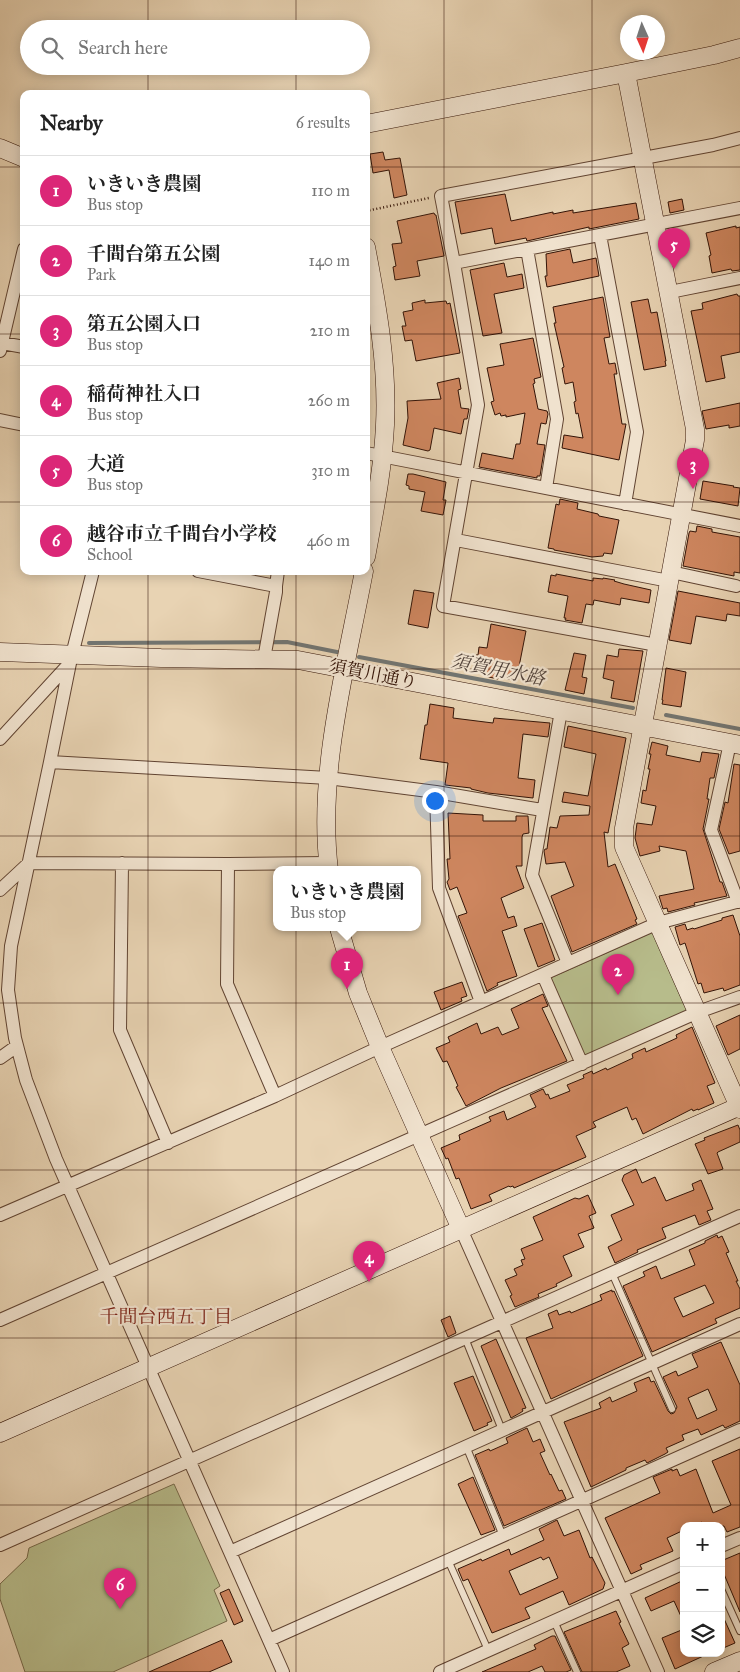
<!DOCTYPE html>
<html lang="en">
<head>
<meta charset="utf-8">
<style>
  body { margin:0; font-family:"IM FELL Great Primer","Noto Serif JP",serif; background:#f2f2f2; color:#222 }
  .controls { position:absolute; right:15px; bottom:15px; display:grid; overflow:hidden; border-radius:10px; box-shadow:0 2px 12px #0003 }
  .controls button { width:45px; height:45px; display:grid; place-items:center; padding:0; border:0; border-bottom:1px solid #e0e0e0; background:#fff; color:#222; font:25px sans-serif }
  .compass { position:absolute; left:620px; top:15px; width:45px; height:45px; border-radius:50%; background:#fff; box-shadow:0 2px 12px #0003; rotate:177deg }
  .you { position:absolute; left:434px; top:800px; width:18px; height:18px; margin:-12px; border:4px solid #fff; border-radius:50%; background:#1a73e8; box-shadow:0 0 0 8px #1a73e833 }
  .badge { display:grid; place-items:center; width:32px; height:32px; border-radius:50%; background:#db2777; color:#fff; font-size:16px; font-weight:700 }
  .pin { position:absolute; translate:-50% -41px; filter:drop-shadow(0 1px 2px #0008) }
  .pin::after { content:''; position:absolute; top:26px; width:18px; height:15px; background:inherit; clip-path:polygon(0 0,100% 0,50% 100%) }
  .popup { position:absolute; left:273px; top:866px; width:148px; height:65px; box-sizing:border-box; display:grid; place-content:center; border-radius:10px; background:#fff; filter:drop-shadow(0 1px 4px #0005); font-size:16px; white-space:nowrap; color:#767676 }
  .popup b { font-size:19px; color:#222 }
  .popup::after { content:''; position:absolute; left:50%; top:100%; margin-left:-10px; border:10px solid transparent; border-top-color:#fff }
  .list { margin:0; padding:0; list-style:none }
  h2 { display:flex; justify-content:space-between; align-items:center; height:65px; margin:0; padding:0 20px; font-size:21px }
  h2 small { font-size:16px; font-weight:400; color:#767676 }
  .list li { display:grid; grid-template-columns:32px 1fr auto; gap:15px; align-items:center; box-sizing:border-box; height:70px; padding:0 20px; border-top:1px solid #e0e0e0 }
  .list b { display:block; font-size:19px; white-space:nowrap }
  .list p { margin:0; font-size:16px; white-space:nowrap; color:#767676 }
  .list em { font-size:16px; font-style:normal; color:#767676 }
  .icon { flex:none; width:28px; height:28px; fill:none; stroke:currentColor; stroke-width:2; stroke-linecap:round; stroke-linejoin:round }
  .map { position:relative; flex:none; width:740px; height:1672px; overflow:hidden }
  .search { position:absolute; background:#fff; box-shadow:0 2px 12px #0003; left:20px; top:20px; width:350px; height:55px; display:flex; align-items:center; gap:12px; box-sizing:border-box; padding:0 18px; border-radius:28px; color:#767676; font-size:19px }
  .panel { position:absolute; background:#fff; box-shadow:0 2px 12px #0003; left:20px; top:90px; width:350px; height:485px; border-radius:10px }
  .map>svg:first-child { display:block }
  .green { fill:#b7bc8b; stroke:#766849 }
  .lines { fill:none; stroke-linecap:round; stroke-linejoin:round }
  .stream { stroke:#727571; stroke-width:4 }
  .building { fill:#ce865f; stroke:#341407; fill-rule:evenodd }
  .lane-casing { stroke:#614432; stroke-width:8 }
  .street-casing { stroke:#614432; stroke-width:14 }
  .secondary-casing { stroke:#341407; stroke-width:19 }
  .path { stroke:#341407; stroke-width:2.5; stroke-dasharray:1 2.5; stroke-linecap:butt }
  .lane { stroke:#f0e2ce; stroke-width:6 }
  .street { stroke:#f0e2ce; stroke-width:12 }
  .secondary { stroke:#f0e2ce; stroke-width:18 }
  .grid { fill:none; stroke:#341407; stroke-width:1; stroke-opacity:0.55 }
  .labels { text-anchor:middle; stroke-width:4.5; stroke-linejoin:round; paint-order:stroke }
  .street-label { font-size:18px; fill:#341407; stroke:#f0e2ce }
  .water-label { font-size:19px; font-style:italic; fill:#53443c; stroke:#f0e2ce }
  .neighbourhood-label { font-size:19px; fill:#7a1f14; stroke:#f0e2ce }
</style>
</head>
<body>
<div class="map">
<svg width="740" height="1672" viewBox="0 0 740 1672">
  <rect width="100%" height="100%" fill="#e8d3b3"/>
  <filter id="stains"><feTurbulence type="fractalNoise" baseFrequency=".004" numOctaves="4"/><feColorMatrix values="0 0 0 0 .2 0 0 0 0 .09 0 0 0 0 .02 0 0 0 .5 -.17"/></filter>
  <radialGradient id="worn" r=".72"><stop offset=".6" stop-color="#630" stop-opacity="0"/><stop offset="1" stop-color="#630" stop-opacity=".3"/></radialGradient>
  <!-- green -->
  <path class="green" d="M653,932L688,1011L583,1057L548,979Z
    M174,1484L220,1586L214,1590L227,1621L113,1672H25L0,1599V1584L27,1558L29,1548Z"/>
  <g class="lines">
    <!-- stream -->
    <path class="stream" d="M89,643L287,642L337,652
      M359,657L633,708
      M666,715L740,729"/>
  </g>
  <!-- building -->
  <path class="building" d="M383,152L385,160L400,158L407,195L394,198L389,170L373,173L370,154Z
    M505,194L511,221L553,212V214L573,210V213L636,203L639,219L589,229V227L527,241L526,238L495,244L492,228L461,234L455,202Z
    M682,199L684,210L670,213L668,202Z
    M434,213L435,215H436L444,256L417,261L420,276L395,280L393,267L396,266L392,244L402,243L397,221Z
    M736,226V228L740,227V270L732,271L731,269L712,273L709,256L711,255L706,233Z
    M570,249L573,263L596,258L599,276L547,287L545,276H547L546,254Z
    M504,263L507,277L522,274L524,288L494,294L502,333L483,336L470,270Z
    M737,294L738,296H740V352L721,356L725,378L706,382L691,311L703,309L702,303Z
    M603,297L610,337L604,338L609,364L615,363L617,374H614L622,424H626L619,460L562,448L564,435L583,438L578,413L576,414L574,402L576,401L573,382L565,384L562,368L564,367L554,323H556L553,307Z
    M648,299L651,313L657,312L666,361H665L666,366L644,370L631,302Z
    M425,300V303L446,301L447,304L450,303L460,353L416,361L412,340L405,341L402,326H406L403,312L413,310L412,303Z
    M533,338L541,377L534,379L535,383L533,384L538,409L547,411L548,414L546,424L541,423L537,444L545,445L540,476H537V478L479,467L482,453L513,459L516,444H520L525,413L506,417V415L501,416L500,413L495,415L491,402L494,401L487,368L504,365L500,344Z
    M459,378L461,389L458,390L461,408L469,409L467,419H464L461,434L434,428L430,450L428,451L403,445L408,418L407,401L441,399L437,383Z
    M740,403V426L729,428V425L706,429L702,411Z
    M408,474H413L446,482L443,500H446L443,515L421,511L425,492L409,489V486L406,485Z
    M703,481L734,486L733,487L740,488L738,506L700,499Z
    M560,499L578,503L577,509L598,514L599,516L619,520L612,554L604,553L603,556L592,557L554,550V549L548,548L556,504L559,505Z
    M697,526L712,529V532L740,537V573L734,572V576L683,566L689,533L690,531L696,532Z
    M556,574L593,581V578L603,579V578L615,580L614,581L624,584L651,590L649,603L621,598L620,605L594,600L593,605L586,604L582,623L565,620L566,618H564L568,596L548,592L551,575L556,576Z
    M414,590L434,593L428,628L408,624Z
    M678,591L740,603V616L727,614L726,621L696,616L691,644L669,640Z
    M491,624L526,631L517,677H515L514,680L499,677L498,679L484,676L486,669L474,666L476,655H478L479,647L487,648Z
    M619,649L643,651L634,702L611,698L614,681L603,678L607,655L618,657Z
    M574,653L586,655L582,677L587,678L584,694L565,690Z
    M666,668L686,672L681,707L662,704L663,700H662Z
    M430,704L454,708L453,718L493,723L494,718L550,723L548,737L523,734L518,778L535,780L533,798L488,793L471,789V788L445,785L448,763L420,759L425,725H427Z
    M568,726L626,738L608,833L604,832L608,867L615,864L637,919L635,920L637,924L572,952L551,896L574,886L565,862L546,864L544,851L545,849H547L550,827L557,828L560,816L589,815L590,806L562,802L564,792L588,796L596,754L564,747Z
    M652,742L668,746L666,755L700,762L702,752L719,754L714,778H710L707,799H709L703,829L720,882H722L727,896L694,903L695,905L668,912L667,908L663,909L659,896L694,889L686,851L659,846L660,851L640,856L635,838L637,823L652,825L656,806L641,803L643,790L646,791L648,779L650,769H648L651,754H649Z
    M734,764L740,765V851L729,854L719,829L725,802L728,803Z
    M448,813L483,815V821H516V816H528L529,833L523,834L522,837V866H516L524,888L501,898L508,918L514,916L517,926L502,931L517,976L497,983L498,985L487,991L458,916L467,913L457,887L450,890L447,882L449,879L447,859H450Z
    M733,915L740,936V985L724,991L723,988L704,993L701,983L698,984L685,943L680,945L675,927L685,924L687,930L693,928L694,929L722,920V918Z
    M542,923L555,960L538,967L524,929Z
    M462,982L467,996L461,998L462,1001L441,1010L434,992Z
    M543,994L548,1006L542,1008L567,1061L501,1088L466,1106L456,1087L458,1086L447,1061L443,1062L436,1048L450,1042L448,1037L477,1023L481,1034L498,1027L502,1035L519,1028L511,1009Z
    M740,1015V1049L728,1055L716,1026Z
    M692,1027L715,1083L707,1086L714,1103L698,1110V1109L693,1111L692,1109L643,1134L636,1118L632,1120L627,1107L593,1122L596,1127L576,1136L586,1157L514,1188L513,1186L510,1187L509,1186L489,1195L492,1201L471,1209L459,1178L456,1179L448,1158L446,1159L441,1148L460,1140L459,1135L491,1121L489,1117L504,1111L507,1120L536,1107L530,1095L543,1089L546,1095L548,1094L550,1099L570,1091L567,1085L584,1078L583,1075L592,1071L593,1074L606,1068L607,1070L633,1058L632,1054L645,1048L646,1052L677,1038L676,1035Z
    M738,1125L740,1130V1142L718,1152L717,1153L723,1169L708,1174L695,1144L705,1140L704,1138Z
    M636,1169L642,1183L655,1177L666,1201L694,1190L692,1184L701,1180L713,1209L707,1211L711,1220L699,1225L695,1215L662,1228L666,1238L637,1250L638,1252L615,1263L608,1247L622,1240L611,1215L634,1205L622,1180L624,1175Z
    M588,1195L596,1213L589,1216L594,1228L578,1234L584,1247L563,1256L572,1276L556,1284L557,1286L538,1294L539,1297L515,1307L510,1296L512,1295L505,1280L517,1275L514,1269L523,1265L521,1260L525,1259L521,1249L543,1240L533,1217L575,1198L579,1199Z
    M717,1235L718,1238L722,1236L729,1252L726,1253L738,1281H736L740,1289V1308L715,1319L717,1323L652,1352L623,1286L645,1276L643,1272L656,1266L661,1279L695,1265L689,1250L705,1243V1241ZM705,1285L714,1303L683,1317L674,1298Z
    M612,1290V1292L614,1291L643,1356L551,1399L526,1338L553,1328L548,1314L557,1310L559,1315L570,1311L571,1313L602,1300L600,1295Z
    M450,1316L456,1333L448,1337L441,1320Z
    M496,1339L526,1408L522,1409L523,1411L520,1413L511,1418L481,1346Z
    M721,1342L740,1385V1421L725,1428L723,1425L701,1435L698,1429L682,1435L684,1440L666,1448L668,1452L665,1454L647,1463L645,1460L626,1468V1470L591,1487L564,1422L601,1408L599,1403L610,1397L612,1402L637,1391L634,1383L649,1377L651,1382L654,1381L668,1411L671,1414L674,1413L677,1407L663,1377L676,1371L678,1376L698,1367L692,1354ZM708,1389L717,1410L697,1419L688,1398Z
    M473,1376L492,1421L487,1423L488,1425L474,1431L454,1383Z
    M527,1428L533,1442L540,1439L545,1451L540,1453L550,1475L551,1474L559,1491L562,1490L566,1499L504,1526L475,1455L489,1449L490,1451L508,1443L506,1438Z
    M740,1449V1527L727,1532L724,1526H704L702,1522L694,1526H684V1530L667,1538L673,1551L640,1565L642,1569L631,1574L605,1518L660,1493L653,1477L672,1469V1471L677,1469L680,1476L696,1469L713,1513L731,1505L712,1461Z
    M473,1477L495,1530L481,1535L458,1484Z
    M557,1520L564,1536L579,1530L590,1558L592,1557L605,1583L603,1589L569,1605L563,1591L525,1608L530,1618L492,1633L468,1579L463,1581L458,1569L481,1559L482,1561L509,1549L511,1555L544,1540L539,1529ZM541,1557L543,1560L549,1557L558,1578L520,1595L509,1571Z
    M740,1553V1612L721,1567V1561Z
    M684,1580V1623L674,1601L651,1611L645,1598Z
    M229,1589L243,1621L234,1625L220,1593Z
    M616,1611L621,1622L619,1623L629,1644L622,1648L630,1666L616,1672H582L564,1632Z
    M721,1612L735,1643L721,1649Z
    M684,1629V1653H710L675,1669L662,1638Z
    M552,1636H555L571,1670L566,1672H545L542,1666L528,1672H482L536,1649L534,1645Z
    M222,1640L232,1662L209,1672H149Z"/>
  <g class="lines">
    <!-- lane casing -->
    <g class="lane-casing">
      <path id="lane" d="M612,1273L672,1409
        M465,1338L502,1430
        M466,1446L503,1536
        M448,1560L488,1650
        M721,1589L740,1631
        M554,1621L577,1672"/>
    </g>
    <!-- street casing -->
    <g class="street-casing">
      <path id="street" d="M600,235L637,432L625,504
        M527,249L557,419L546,488
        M454,263L740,208
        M670,292L740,278
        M2,343L24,347
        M0,351L24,249
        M0,420L24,425
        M366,453L740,526
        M456,540L669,581
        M93,571L70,663L50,762L11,946L8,990L15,1038L26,1080L56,1159L283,1672
        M198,571L276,586L278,571
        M671,572L736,586
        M657,645L443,606L478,405L454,263L441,196L713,145L740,138
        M264,659L276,592V586
        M561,711L532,875L568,963
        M0,739L69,664
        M730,743L711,830L738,902
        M50,762L328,778L436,792L542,810
        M436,792L439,888L481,1002
        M122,863L120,1030L168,1143
        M228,864L227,984L275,1096
        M0,890L29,863L228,864L328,863
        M543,975L582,1064
        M0,1058L17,1046
        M0,1215L275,1096L380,1047L658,923L740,901
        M461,1229L658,1672
        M0,1320L698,1012L740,997
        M0,1545L740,1216
        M721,1546L740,1538
        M230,1552L740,1324
        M269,1640L740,1430
        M440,1672L684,1563"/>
    </g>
    <!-- secondary casing -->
    <g class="secondary-casing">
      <path id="secondary" d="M626,73L695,429V440L624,828V847L740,1109
        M366,124L626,73L714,55L740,48
        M0,148L24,158
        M366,247C377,305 388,365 385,425C383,469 374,513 366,557
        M0,652L161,658L298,660L740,745
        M329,870C317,773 346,667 364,571
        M339,928L358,993L380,1047L461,1229
        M0,1433L740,1106
        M714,1672L740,1661"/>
    </g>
    <!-- path -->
    <path class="path" d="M366,211L429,198"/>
    <!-- lane -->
    <use href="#lane" class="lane"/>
    <!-- street -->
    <use href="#street" class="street"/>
    <!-- secondary -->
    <use href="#secondary" class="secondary"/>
  </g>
  <!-- grid -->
  <path class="grid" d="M148,0V29M296,0V29M444,0V1672M592,0V1672M148,66V94M296,66V94M0,167H24M366,167H740M0,334H24M366,334H740M0,502H24M366,502H740M148,571V1672M296,571V1672M0,669H740M0,836H740M0,1003H740M0,1170H740M0,1338H740M0,1505H740"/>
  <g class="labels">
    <!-- street labels -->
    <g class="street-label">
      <text transform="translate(373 674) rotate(11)" y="6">須賀川通り</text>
    </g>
    <!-- water labels -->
    <g class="water-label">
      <text transform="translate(498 669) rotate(11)" y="7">須賀用水路</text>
    </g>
    <!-- neighbourhood labels -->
    <g class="neighbourhood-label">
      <text x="166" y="1323">千間台西五丁目</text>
    </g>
  </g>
  <rect width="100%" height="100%" filter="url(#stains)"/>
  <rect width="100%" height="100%" fill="url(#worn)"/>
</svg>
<div class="controls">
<button>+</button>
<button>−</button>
<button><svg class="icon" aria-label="layers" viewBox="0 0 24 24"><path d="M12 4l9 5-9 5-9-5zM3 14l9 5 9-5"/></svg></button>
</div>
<svg class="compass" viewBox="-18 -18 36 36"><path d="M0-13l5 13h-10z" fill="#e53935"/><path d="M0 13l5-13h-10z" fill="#767676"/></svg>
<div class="you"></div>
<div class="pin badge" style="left:347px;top:989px">1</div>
<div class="popup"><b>いきいき農園</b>Bus stop</div>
<div class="pin badge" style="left:618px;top:995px">2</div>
<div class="pin badge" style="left:693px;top:489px">3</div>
<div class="pin badge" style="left:369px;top:1282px">4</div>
<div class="pin badge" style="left:674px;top:269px">5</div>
<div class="pin badge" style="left:120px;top:1609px">6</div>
<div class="search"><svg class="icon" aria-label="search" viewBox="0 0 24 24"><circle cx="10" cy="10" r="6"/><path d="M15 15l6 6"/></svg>Search here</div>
<section class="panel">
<h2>Nearby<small>6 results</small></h2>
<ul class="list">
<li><span class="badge">1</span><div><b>いきいき農園</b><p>Bus stop</p></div><em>110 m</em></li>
<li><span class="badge">2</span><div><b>千間台第五公園</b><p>Park</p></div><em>140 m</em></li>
<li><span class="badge">3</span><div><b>第五公園入口</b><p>Bus stop</p></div><em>210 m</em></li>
<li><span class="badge">4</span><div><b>稲荷神社入口</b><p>Bus stop</p></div><em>260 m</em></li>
<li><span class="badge">5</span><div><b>大道</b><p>Bus stop</p></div><em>310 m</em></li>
<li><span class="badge">6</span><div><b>越谷市立千間台小学校</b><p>School</p></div><em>460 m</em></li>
</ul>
</section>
</div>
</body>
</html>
